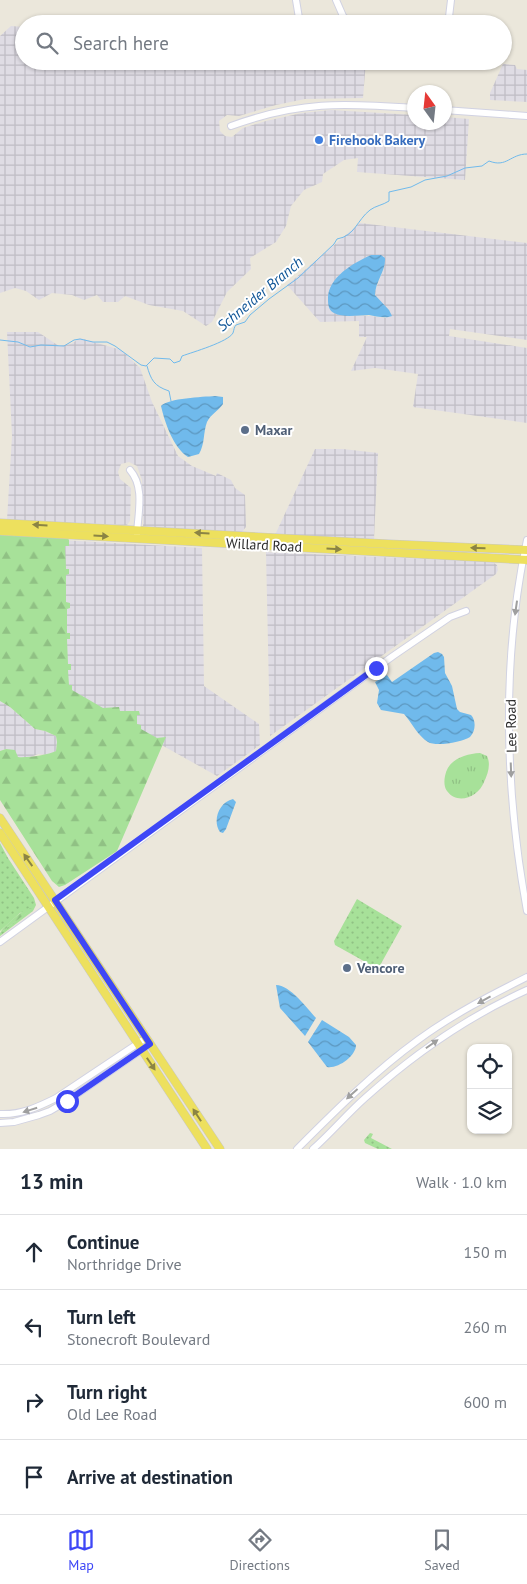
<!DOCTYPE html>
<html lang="en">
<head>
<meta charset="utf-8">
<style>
  body { margin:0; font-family:"PT Sans",sans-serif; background:#f2f2f3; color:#1f2937 }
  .controls { position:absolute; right:15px; bottom:15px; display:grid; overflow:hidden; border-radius:10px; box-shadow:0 1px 4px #0004 }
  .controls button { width:45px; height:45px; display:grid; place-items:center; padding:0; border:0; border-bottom:1px solid #e0e1e3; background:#fff; color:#1f2937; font:25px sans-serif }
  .compass { position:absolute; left:407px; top:85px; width:45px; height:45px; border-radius:50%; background:#fff; box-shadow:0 1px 4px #0004; rotate:345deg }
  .stop { position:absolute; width:15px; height:15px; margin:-11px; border:4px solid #3e47f6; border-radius:50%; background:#fff }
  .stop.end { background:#3e47f6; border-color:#fff; box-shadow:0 1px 5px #0008 }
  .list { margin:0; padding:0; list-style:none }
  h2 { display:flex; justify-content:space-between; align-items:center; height:65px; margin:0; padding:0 20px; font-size:21px }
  h2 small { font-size:16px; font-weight:400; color:#747a83 }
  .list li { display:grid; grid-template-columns:32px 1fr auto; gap:15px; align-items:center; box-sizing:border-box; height:75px; padding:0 20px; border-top:1px solid #e0e1e3 }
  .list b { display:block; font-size:19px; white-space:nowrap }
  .list p { margin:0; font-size:16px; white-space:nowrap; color:#747a83 }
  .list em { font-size:16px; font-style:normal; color:#747a83 }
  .icon { flex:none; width:28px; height:28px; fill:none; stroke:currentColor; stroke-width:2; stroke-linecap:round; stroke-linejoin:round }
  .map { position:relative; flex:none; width:527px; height:1149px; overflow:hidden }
  .search { position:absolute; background:#fff; box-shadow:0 1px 4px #0004; left:15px; right:15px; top:15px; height:55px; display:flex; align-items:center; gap:12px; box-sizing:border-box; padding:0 18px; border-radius:28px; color:#747a83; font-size:19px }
  .sheet { height:365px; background:#fff }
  nav { display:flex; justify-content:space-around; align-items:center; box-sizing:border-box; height:70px; border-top:1px solid #e0e1e3; background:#fff; font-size:14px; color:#747a83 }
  nav a { display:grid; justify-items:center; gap:2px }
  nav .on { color:#3e47f6 }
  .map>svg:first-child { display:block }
  .industrial { fill:url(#industrial-grid); fill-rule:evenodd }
  .grass { fill:url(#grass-dots) }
  .forest { fill:url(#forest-firs) }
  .park { fill:url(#park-tufts) }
  .water { fill:url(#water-waves) }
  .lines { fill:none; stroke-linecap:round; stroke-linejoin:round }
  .stream { stroke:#70baec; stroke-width:1 }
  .minor-casing { stroke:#d1d2e2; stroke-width:8 }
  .major-casing { stroke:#c7c7c7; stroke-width:9 }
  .minor { stroke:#fff; stroke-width:6 }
  .major { stroke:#ede05e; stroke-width:8 }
  .oneway { fill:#8b8444 }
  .oneway2 { fill:#9f9f9f }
  .route { stroke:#3e47f6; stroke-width:6 }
  .shop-dot { fill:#3f7fe0; stroke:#fff; stroke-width:2 }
  .service-dot { fill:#5c6f8a; stroke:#fff; stroke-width:2 }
  .labels { text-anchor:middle; stroke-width:4; stroke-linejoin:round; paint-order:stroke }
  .shop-label { font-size:14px; font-weight:bold; fill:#366cbe; stroke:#fff; text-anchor:start }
  .service-label { font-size:14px; font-weight:bold; fill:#4e5e75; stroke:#fff; text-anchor:start }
  .street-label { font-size:14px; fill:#292929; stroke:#fff }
  .water-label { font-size:15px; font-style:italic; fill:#105697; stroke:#fff }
</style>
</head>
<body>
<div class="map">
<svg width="527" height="1149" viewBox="0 0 527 1149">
  <defs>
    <pattern id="industrial-grid" width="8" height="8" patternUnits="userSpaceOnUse" patternTransform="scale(1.25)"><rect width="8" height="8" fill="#dfdce4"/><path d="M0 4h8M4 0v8" fill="none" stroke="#bfbdc4"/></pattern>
    <pattern id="grass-dots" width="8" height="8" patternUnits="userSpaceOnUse" patternTransform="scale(1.25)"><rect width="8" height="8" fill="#a7e199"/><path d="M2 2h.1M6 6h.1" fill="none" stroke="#90c184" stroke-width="1.8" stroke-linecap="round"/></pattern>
    <pattern id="forest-firs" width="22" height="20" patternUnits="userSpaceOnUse" patternTransform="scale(1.25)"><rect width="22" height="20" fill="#a7e199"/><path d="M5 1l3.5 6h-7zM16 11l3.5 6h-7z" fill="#90c184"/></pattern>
    <pattern id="park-tufts" width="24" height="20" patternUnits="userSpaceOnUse" patternTransform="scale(1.25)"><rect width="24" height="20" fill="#a7e199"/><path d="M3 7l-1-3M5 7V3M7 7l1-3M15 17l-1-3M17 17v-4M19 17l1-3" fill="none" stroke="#90c184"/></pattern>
    <pattern id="water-waves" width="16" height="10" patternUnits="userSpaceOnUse" patternTransform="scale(1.25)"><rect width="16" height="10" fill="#70baec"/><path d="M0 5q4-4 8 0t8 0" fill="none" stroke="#5c97bf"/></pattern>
  </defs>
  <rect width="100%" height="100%" fill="#ebe7db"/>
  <!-- industrial -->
  <path class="industrial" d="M11,26L24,27V61H366L363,98L305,99L276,105L239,116L227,115L219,121L220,131L225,136L232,137L243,128L266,121L302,113L331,110L414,115V122H444L445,117L469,119L465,180L357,172L358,158L344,160L323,174L322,182L304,190L291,206L286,226L276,242L250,258L251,269L227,292L212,322L206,326L183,311L149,305L125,296L118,302H103L97,295L84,300L72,295L52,293L39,300L26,291L15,288L0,293V36Z
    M503,64L515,65L517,69L527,70V102L490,100V93Z
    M360,223L527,243V340L450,329L449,336L527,348V423L413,407L418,374L375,368L351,371L367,337H359V321L320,322L287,285ZM371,255L384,268L375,291L376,298L389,310L386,318L371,316L341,315L359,261Z
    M7,332H38L59,346L71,344L80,338L121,350L140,368L152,402L178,456L192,466L216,476L217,473L231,480L235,488L245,495L246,527L241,533L143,526L142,480L137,466L129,462L121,464L118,472L120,479L131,488L130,521L127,525L7,520L12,436Z
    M315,449H343L378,453L374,539L275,535Z
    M61,540L202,548L204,686L259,724L260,745L217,776L63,690Z
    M266,552L492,562L497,565L498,570L496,574L270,736Z
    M0,701L10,707L35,729L45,731L56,736L57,742L56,751L49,755L38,754L26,759L18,757L6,749L0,751Z"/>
  <!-- grass -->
  <path class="grass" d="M0,843L8,858L34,898L36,905L33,911L0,936V933L31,909L20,913L0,931Z
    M357,899L402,926L378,969L335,945L334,941Z
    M370,1133L373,1134L371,1138L392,1149H378L365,1143L364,1140Z"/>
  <!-- forest -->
  <path class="forest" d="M0,533L31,535L33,537H67L69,540V546H65L66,569H69V574L66,575V602L70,603V608L67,609V633H70V639H67L68,664H71V670H68L69,685H72V690L103,708L119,707L120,711H139L140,715H137V724L141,725V729L157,738L166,737L117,851L65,885L59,887L52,881L0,800V751L6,749L15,750L18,757C26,758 48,755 56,751L57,742L56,736L45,731L35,729L10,707L0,701Z
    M29,908L32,909L0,933C2,928 22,910 29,908Z"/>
  <!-- park -->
  <path class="park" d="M480,753L487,756C491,764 488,774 484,782C479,796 458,806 447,791C444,787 444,781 445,776C448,759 465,754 480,753Z"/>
  <!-- water -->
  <path class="water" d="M371,255H381L385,258C386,271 375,282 375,295L389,310L392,316C385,319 376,316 369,315C359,315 343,318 334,313C329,311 328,305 328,300C327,278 353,263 371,255Z
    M215,396L223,397V404C218,411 211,414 207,422C203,433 205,444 199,454L188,457C173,447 165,423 161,406C169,398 202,397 215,396Z
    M438,652L442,654L444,657L445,673L452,686L457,709L460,712L471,715C476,720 476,731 470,737C463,742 436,747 428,742C418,736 412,723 404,714L381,710L377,703L379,690L375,682L387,675L392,682L434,653Z
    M233,799L236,802L226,829L223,833L220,832C212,821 219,802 233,799Z
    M276,985C290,985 307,1008 316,1018L305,1036L280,1008Z
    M322,1020L349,1037L356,1045C356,1056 338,1069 327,1067L308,1042Z"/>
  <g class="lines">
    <!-- stream -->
    <path class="stream" d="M0,340L18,342L30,347L41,345L64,346L74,340L80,339L93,342H107L115,346L141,365L146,366L154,358L170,359L174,363L180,361L182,356C193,352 228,342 233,333C234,330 234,327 236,325L245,322L250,315L269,299L298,278L334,244L337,239C355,236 357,220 370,210C375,206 383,205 389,201V192L411,187L425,180L447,176L465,168L482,166L489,161C507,168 510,154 527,154
      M147,366C151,380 154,386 169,391L171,401"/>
    <!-- minor casing -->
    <g class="minor-casing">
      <path id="minor" d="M296,0L300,24
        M336,0L343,16L351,24
        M446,24L449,17L451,0
        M444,110L527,116
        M231,126C299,101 343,103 414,108
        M130,470C145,487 138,513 137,534
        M527,540C501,660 505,792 527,911
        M0,942L393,656L450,617L466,611
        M0,1114C21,1115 38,1107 56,1098L146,1038
        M0,1123L14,1122L39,1115L50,1111L67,1101L150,1044
        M297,1149C335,1111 374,1072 418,1040C452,1015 489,996 527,977
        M313,1149C331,1133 347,1114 365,1098C414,1054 467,1017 527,990"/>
    </g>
    <!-- major casing -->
    <g class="major-casing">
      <path id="major" d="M0,523L388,544L527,550
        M0,531L527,560
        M0,818L220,1149
        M0,833L207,1149"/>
    </g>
    <!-- minor -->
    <use href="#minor" class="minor"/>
    <!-- major -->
    <use href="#major" class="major"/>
  </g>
  <!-- one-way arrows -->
  <defs><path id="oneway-solid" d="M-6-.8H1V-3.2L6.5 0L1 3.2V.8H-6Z" transform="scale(1.25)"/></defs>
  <g class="oneway">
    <use href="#oneway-solid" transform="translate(40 525) rotate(-177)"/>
    <use href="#oneway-solid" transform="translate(202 533) rotate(-177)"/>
    <use href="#oneway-solid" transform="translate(101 536) rotate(3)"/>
    <use href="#oneway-solid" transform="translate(478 548) rotate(-178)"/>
    <use href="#oneway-solid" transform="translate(334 549) rotate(3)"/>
    <use href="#oneway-solid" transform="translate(28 860) rotate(-125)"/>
    <use href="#oneway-solid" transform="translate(151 1064) rotate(56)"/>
    <use href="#oneway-solid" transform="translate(197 1115) rotate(-123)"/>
  </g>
  <g class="oneway2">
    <use href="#oneway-solid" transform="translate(516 608) rotate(98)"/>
    <use href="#oneway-solid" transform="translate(511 770) rotate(88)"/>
    <use href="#oneway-solid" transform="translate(484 1000) rotate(151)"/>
    <use href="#oneway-solid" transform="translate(432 1044) rotate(-35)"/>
    <use href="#oneway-solid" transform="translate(352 1094) rotate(138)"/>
    <use href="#oneway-solid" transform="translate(30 1110) rotate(163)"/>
  </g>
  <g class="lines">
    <!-- route -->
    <path class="route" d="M67,1101L150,1044L55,900L376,668"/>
  </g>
  <!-- markers -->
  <circle class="shop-dot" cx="319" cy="140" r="5"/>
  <g class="service-dot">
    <circle cx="245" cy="430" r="5"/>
    <circle cx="347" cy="968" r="5"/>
  </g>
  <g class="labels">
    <!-- shop labels -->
    <g class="shop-label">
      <text x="329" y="145">Firehook Bakery</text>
    </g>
    <!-- service labels -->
    <g class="service-label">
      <text x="255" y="435">Maxar</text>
      <text x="357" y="973">Vencore</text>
    </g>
    <!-- street labels -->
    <g class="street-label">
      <text transform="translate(264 545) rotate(3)" y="5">Willard Road</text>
      <text transform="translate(511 726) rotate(-91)" y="5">Lee Road</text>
    </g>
    <!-- water labels -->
    <g class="water-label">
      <text transform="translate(260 294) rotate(-40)" y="5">Schneider Branch</text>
    </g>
  </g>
</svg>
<div class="controls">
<button><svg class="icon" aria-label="locate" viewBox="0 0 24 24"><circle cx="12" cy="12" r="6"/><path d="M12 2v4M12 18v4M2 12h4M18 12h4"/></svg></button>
<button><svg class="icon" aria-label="layers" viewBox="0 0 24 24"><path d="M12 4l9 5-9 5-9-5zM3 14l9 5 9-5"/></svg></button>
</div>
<svg class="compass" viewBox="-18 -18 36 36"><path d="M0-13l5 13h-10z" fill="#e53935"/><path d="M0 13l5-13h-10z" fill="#747a83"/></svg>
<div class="stop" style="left:67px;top:1101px"></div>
<div class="stop end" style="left:376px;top:668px"></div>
<div class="search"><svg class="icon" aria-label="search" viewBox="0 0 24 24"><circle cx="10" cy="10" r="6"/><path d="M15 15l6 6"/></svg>Search here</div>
</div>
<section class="sheet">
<h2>13 min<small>Walk · 1.0 km</small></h2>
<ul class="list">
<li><svg class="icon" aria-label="ahead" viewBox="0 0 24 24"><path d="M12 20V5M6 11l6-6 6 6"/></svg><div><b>Continue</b><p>Northridge Drive</p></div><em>150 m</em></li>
<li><svg class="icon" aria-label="left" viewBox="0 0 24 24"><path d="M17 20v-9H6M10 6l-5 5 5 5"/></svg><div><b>Turn left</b><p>Stonecroft Boulevard</p></div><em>260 m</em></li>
<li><svg class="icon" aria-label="right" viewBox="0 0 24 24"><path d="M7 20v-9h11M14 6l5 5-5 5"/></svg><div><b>Turn right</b><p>Old Lee Road</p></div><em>600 m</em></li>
<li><svg class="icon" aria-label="arrive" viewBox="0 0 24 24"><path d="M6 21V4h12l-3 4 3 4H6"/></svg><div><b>Arrive at destination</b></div></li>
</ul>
</section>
<nav>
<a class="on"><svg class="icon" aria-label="map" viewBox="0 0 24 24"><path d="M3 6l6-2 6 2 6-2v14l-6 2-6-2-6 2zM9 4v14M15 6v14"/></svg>Map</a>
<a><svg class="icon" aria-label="directions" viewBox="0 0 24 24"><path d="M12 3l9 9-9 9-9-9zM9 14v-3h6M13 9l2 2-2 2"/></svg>Directions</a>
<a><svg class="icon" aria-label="saved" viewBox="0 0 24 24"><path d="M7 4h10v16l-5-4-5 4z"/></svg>Saved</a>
</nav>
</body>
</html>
